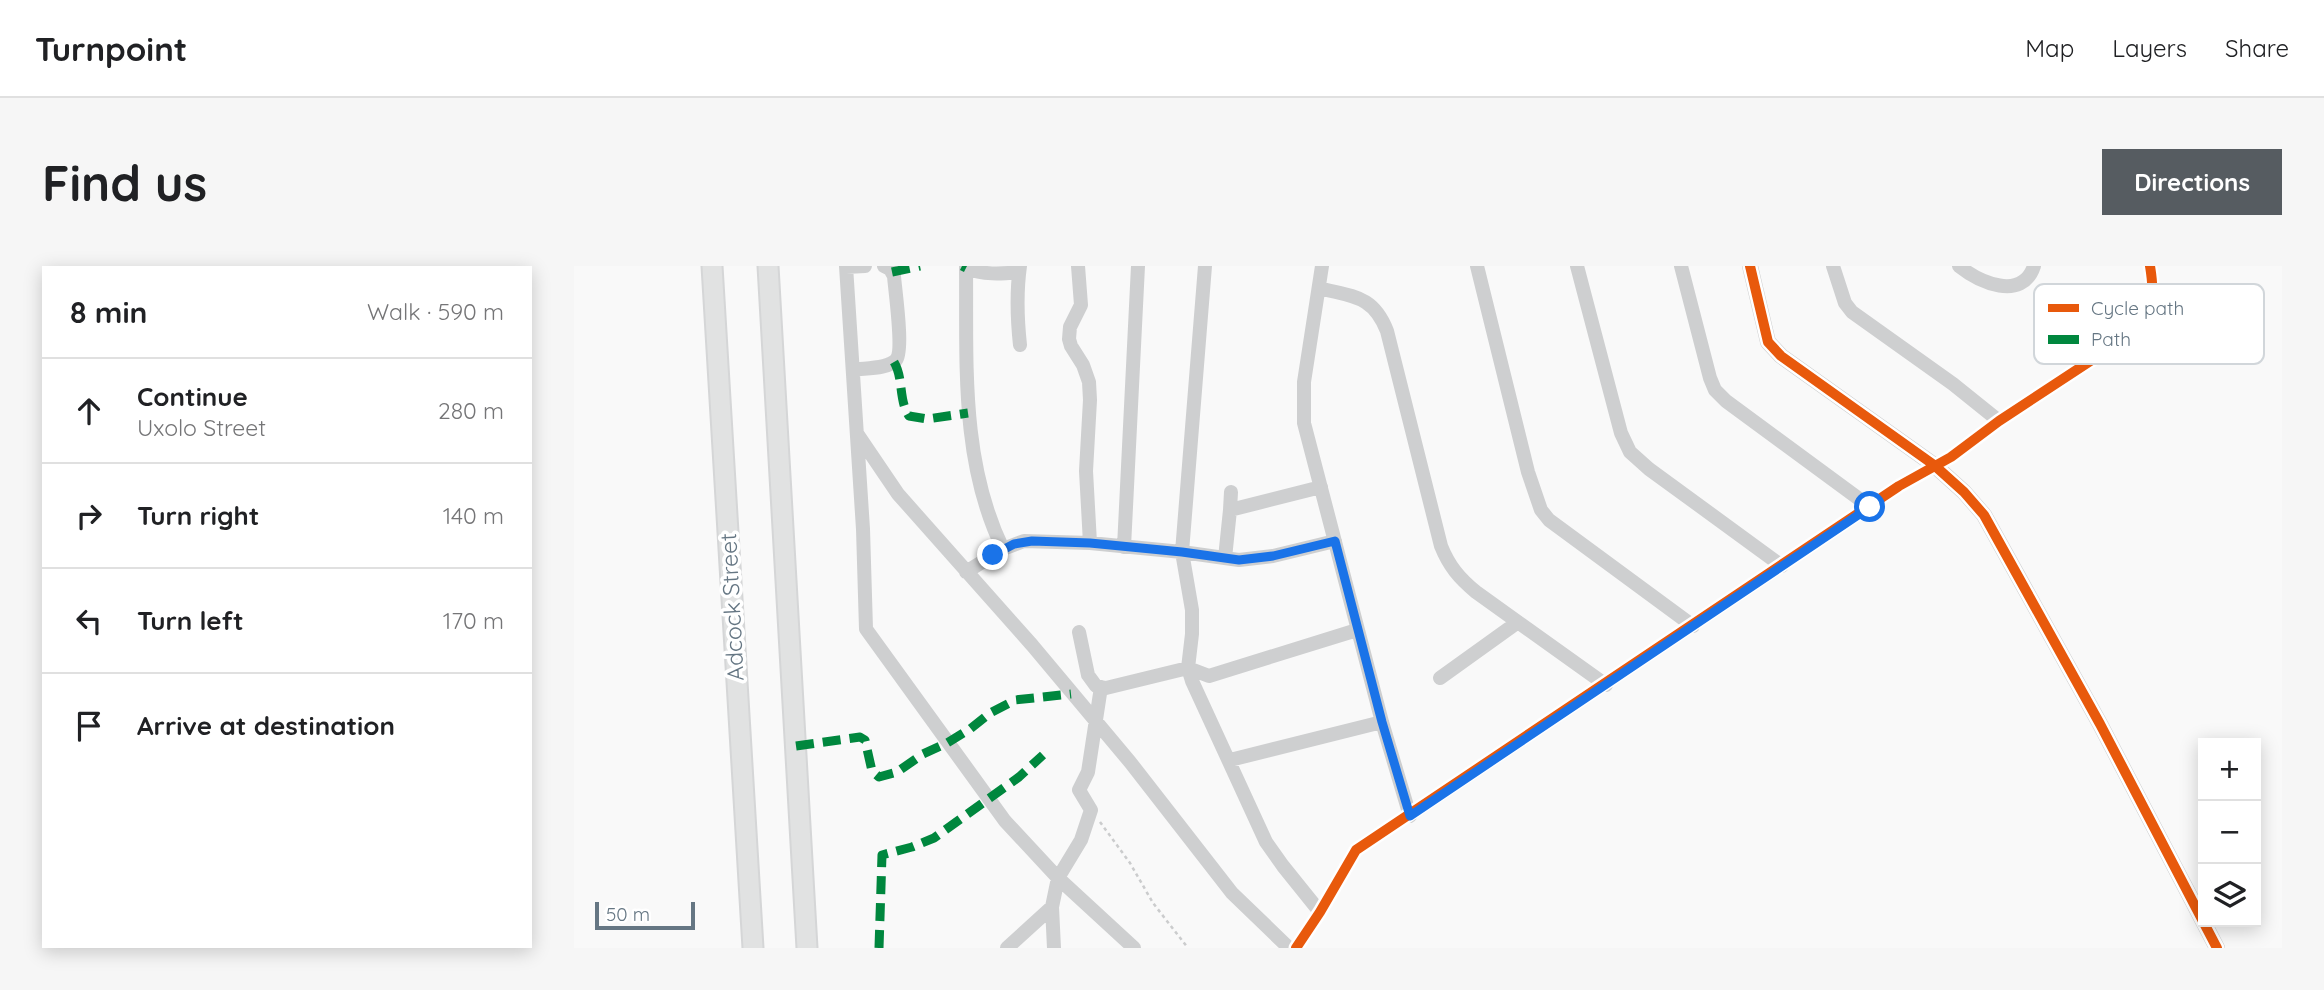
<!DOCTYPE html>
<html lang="en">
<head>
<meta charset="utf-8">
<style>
  body { margin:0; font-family:Quicksand,sans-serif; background:#f6f6f6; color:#202124 }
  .controls { position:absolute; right:21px; bottom:21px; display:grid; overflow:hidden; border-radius:0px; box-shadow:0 4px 18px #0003 }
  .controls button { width:63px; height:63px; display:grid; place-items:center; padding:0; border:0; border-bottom:2px solid #e0e0e0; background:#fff; color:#202124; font:35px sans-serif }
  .scale { position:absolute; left:21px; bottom:18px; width:100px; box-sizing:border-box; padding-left:7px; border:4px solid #657683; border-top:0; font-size:19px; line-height:24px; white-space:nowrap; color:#657683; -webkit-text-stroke:5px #fff; paint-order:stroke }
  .stop { position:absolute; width:21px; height:21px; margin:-16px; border:5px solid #1a73e8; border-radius:50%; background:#fff }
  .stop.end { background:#1a73e8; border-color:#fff; box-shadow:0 2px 7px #0008 }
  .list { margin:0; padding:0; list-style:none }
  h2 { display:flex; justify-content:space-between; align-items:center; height:91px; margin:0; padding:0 28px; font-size:30px }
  h2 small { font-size:23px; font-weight:400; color:#757577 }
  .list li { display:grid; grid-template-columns:46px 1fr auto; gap:21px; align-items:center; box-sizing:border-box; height:105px; padding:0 28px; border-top:2px solid #e0e0e0 }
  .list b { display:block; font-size:26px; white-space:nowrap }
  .list p { margin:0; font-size:23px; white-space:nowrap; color:#757577 }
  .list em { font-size:23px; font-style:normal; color:#757577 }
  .icon { flex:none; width:38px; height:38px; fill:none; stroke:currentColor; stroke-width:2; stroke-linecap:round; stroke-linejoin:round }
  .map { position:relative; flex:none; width:1708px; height:682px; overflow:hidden; border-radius:0px }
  header { display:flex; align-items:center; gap:42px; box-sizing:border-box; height:98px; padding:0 35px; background:#fff; border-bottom:2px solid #e0e0e0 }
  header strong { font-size:33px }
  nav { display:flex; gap:38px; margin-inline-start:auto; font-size:24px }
  .intro { display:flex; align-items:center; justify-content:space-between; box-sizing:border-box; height:168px; padding:0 42px }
  h1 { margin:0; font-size:49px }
  .button { padding:18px 32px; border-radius:0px; background:#565c61; color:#fff; font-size:24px; font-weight:700 }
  main { display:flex; gap:42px; padding:0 42px }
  aside { flex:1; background:#fff; border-radius:0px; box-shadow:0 4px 18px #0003 }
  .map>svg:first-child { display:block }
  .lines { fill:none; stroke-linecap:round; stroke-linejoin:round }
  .secondary-casing { stroke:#d5d6d7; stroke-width:23 }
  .path { stroke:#cbcccd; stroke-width:2.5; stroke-dasharray:3.5 3.5; stroke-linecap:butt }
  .minor { stroke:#cecfd0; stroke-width:14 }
  .tertiary { stroke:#cecfd0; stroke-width:16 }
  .secondary { stroke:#e1e2e2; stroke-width:19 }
  .quiet { stroke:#00873e; stroke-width:9; stroke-dasharray:18 9; stroke-linecap:butt }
  .cycleway-casing { stroke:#fff; stroke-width:15 }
  .cycleway { stroke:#e8590c; stroke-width:10 }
  .route { stroke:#1a73e8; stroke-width:9 }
  .labels { text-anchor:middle; stroke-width:7; stroke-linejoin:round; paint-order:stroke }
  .street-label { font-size:23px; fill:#657683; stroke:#fff }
  .key { fill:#fff; stroke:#d1d6da; stroke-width:2 }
  .key-label { font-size:19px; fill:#657683 }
</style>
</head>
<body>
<header>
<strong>Turnpoint</strong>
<nav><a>Map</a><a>Layers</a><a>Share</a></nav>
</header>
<div class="intro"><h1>Find us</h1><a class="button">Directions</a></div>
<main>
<aside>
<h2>8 min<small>Walk · 590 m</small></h2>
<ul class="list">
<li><svg class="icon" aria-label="ahead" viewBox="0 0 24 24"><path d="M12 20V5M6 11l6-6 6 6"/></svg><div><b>Continue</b><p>Uxolo Street</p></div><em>280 m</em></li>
<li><svg class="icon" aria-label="right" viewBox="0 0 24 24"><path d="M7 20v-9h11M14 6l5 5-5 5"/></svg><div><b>Turn right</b></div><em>140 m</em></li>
<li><svg class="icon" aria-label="left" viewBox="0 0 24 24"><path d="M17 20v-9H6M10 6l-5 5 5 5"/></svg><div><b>Turn left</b></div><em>170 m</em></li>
<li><svg class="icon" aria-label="arrive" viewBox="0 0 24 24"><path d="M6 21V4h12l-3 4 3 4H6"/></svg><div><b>Arrive at destination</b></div></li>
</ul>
</aside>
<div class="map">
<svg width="1708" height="682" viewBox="0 0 1708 682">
  <rect width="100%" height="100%" fill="#f9f9f9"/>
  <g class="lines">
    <!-- secondary casing -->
    <g class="secondary-casing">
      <path id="secondary" d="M138,0L179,682
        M194,0L233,682"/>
    </g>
    <!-- path -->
    <path class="path" d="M526,556L556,597L579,637L614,682"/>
    <!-- minor -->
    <path class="minor" d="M272,0L289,263L292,363L431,555L484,612L560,682
      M392,0C393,95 386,195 429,283
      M446,0C442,28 443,51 446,79
      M504,0L507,39L496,61L495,73L497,80L509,99L515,116L516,134L512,205L516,277
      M631,0L608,286L618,344V368L614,402L618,415L692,576L709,600L746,646
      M748,0L730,116V157L808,456L836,550
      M903,0L954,206L967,244L975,254L1119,360
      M1003,0L1047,167L1056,186L1075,203L1208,300
      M1107,0L1136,112L1141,124L1152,135L1296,241
      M1259,0L1271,37L1278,46L1379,118L1425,155
      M1385,0C1405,16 1448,36 1460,0
      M272,1L291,0
      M392,2C409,9 427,8 445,6
      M745,22C779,31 799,29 813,65L867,280C875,300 885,312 902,326L1032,419
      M279,104C291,102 314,103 322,94C330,85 321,24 320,10L316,3L310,0
      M284,169L324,228L458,379L556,496L658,627L715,682
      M657,226L656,244L747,221
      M550,281L564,0
      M651,292L656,244
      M392,306L429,283L450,275L516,277L608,286L665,294L699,290L761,275
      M505,366L514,409L522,420L532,422L614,402L635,410L783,364
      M866,412L944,356
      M656,494L808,456
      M433,682L478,641
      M480,682L478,641L484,612L507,574L517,544L505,524L514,506L527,421
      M722,682L746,646L782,584L1325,220L1377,191L1425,155L1562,65C1581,46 1580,24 1576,0"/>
    <!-- tertiary -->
    <path class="tertiary" d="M1176,0L1194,76L1207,90L1360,199L1390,226L1410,249L1526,458L1643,682"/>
    <!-- secondary -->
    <use href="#secondary" class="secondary"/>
    <!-- quiet -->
    <path class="quiet" d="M388,0L392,2
      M318,6L346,0
      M320,96C330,113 324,133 335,150L353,153L394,147
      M222,480L286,471L291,474L298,505L305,511L323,506L349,488L373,477L396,463L416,447L441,434L497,428
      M305,682L308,589L338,581L360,572L445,511L469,489"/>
    <!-- cycleway casing -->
    <g class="cycleway-casing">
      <path id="cycleway" d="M1176,0L1194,76L1207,90L1360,199L1390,226L1410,249L1526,458L1643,682
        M722,682L746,646L782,584L1325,220L1377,191L1425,155L1562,65C1581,46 1580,24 1576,0"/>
    </g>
    <!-- cycleway -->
    <use href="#cycleway" class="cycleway"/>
  </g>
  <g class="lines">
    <!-- route -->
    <path class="route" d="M419,289L440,278L458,275L516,277L608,286L665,294L699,290L761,275L808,456L836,550L1296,241"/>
  </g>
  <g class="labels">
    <!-- street labels -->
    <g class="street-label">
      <text transform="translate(158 341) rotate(-93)" y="8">Adcock Street</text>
    </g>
  </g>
  <!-- legend -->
  <rect x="1460" y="18" width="230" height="80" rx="10" class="key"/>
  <rect x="1474" y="38" width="31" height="8" fill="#e8590c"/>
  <rect x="1474" y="69" width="31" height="9" fill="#00873e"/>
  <g class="key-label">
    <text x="1517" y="49">Cycle path</text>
    <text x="1517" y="80">Path</text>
  </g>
</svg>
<div class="controls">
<button>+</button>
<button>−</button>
<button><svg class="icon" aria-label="layers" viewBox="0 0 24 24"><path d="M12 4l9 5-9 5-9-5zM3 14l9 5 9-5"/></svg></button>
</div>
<div class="scale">50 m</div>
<div class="stop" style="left:1296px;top:241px"></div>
<div class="stop end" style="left:419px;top:289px"></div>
</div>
</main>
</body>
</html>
